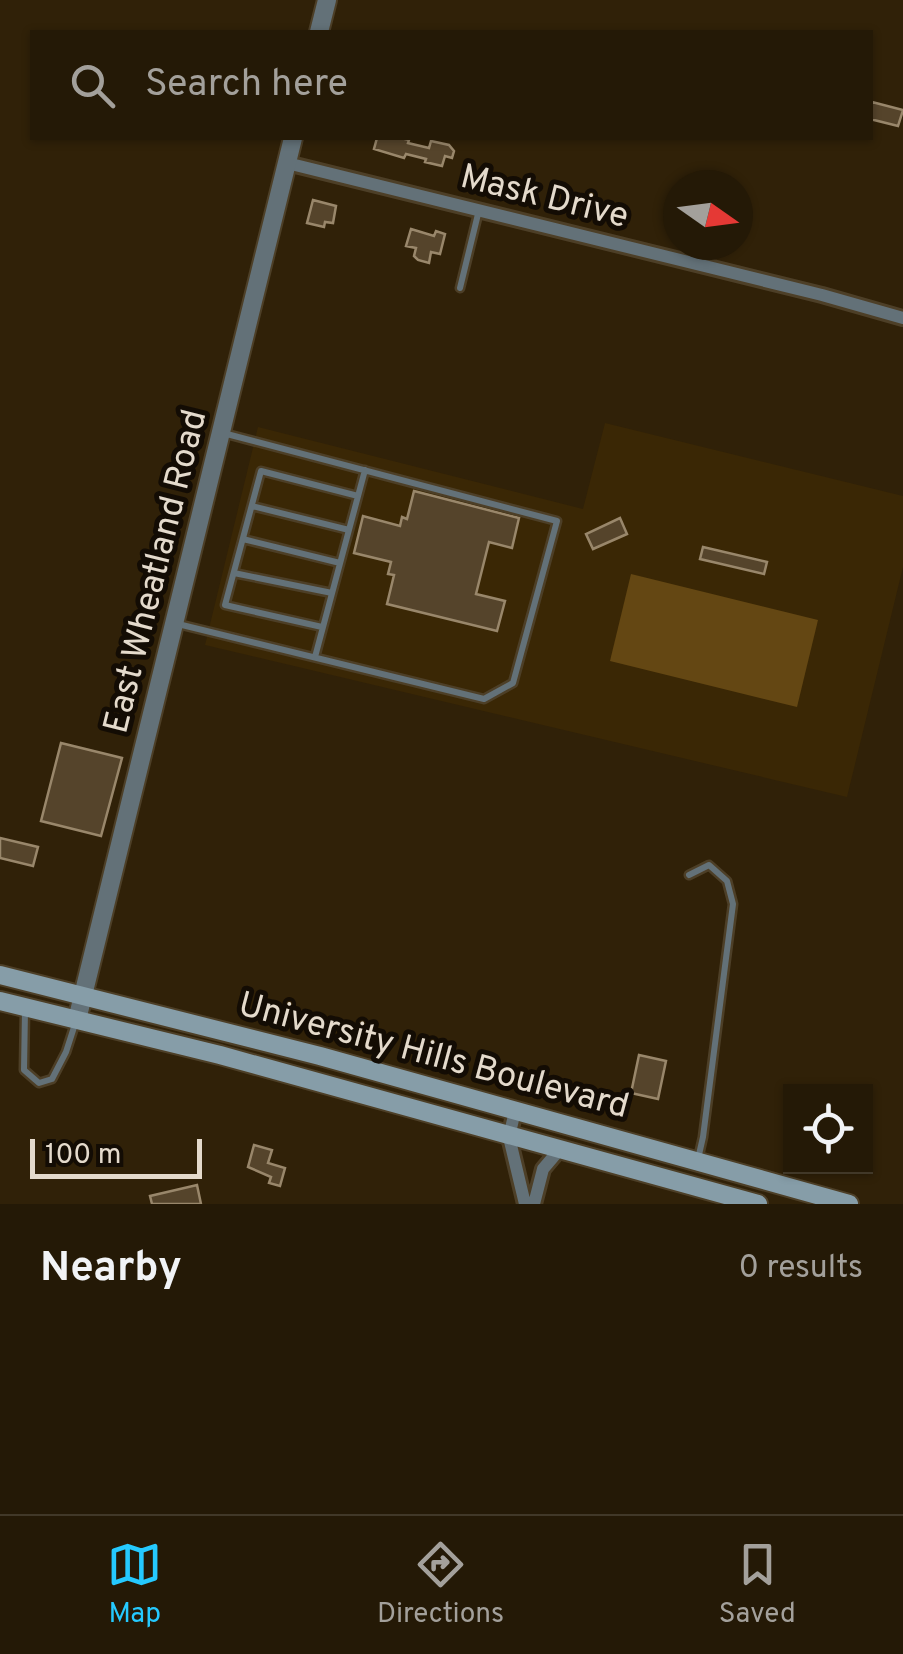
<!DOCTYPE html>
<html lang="en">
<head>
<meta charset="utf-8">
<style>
  body { margin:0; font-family:Overpass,sans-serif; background:#302614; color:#f1f3f6 }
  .controls { position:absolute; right:30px; bottom:30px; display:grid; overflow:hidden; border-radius:0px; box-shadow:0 2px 8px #0004 }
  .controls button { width:90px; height:90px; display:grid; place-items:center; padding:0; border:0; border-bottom:2px solid #413828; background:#241906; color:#f1f3f6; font:50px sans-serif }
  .compass { position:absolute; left:663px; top:170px; width:90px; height:90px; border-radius:50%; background:#241906; box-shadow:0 2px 8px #0004; rotate:104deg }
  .scale { position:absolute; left:30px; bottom:25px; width:172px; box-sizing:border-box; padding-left:10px; border:5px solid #e4dacc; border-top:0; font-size:28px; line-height:35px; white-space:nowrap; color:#e4dacc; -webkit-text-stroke:8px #130c04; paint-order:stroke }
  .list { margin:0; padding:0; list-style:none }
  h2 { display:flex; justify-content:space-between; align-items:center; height:130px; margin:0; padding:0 40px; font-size:42px }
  h2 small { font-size:32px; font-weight:400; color:#a3a09b }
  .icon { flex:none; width:55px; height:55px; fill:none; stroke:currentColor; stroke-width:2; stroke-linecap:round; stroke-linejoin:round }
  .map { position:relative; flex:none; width:903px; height:1204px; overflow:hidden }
  .search { position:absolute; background:#241906; box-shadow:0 2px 8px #0004; left:30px; right:30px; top:30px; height:110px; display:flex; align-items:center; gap:25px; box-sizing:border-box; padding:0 35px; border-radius:0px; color:#a3a09b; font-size:38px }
  .sheet { height:310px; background:#241906 }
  nav { display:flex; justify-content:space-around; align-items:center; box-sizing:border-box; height:140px; border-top:2px solid #413828; background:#241906; font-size:28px; color:#a3a09b }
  nav a { display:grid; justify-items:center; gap:5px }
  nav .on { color:#25c9fe }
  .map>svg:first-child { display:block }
  .built { fill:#3a2705 }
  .green { fill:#644713 }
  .building { fill:#55442b; stroke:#99876b; stroke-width:2.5 }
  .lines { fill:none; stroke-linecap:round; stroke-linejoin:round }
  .service-casing { stroke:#4d3f27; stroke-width:11 }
  .minor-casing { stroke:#4d3f27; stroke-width:18 }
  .tertiary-casing { stroke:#4d3f27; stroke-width:22 }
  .secondary-casing { stroke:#4d3f27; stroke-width:22 }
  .service { stroke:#637178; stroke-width:6 }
  .minor { stroke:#637178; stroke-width:12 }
  .tertiary { stroke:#637178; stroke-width:18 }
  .secondary { stroke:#869da8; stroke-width:18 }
  .labels { text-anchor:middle; stroke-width:10; stroke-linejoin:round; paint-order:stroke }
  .street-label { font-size:35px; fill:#e4dacc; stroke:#130c04 }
</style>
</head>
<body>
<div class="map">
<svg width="903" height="1204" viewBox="0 0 903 1204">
  <rect width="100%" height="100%" fill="#302108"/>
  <!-- built -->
  <path class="built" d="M605,423L903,496V567L847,797L205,645L258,427L583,509Z"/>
  <!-- green -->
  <path class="green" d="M631,574L818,620L797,707L610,661Z"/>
  <!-- building -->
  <path class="building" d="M872,102L903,110L898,126L870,119Z
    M377,138H401L409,140L408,143L429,148L431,141L449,145L454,151L452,158L445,156L442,166L425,162L426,159L406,154L404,158L374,149Z
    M313,200L336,206L333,223L325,222L324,227L307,223Z
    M411,229L434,236L436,231L445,234L440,254L431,252L429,263L418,260L414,256L416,248L406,246Z
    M414,491L519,518L512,548L489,542L476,594L505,601L497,631L387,604L394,575L388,574L391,562L354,553L363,516L400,526L402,517L407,519Z
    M620,518L627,534L593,549L586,534Z
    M703,547L767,562L764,574L700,559Z
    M61,743L122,758L101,836L41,821Z
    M0,838L38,847L33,866L0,858Z
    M639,1055L666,1061L658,1099L631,1093Z
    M254,1145L272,1150L268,1163L285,1168L280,1186L269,1183L271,1177L248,1167Z
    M197,1185L201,1204H152L150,1196Z"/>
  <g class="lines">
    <!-- service casing -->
    <g class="service-casing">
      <path id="service" d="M460,288L479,210
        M252,506L349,530
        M243,539L340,563
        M234,573L332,593
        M178,624L484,699L513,683L557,521L223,433
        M322,627L225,605L261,471L358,496
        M315,657L365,470
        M689,875L709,865L727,881L733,904L703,1137L698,1159
        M25,1010L24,1070L39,1083L52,1079L66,1052L76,1021"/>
    </g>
    <!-- minor casing -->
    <g class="minor-casing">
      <path id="minor" d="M287,163L822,295L903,318
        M515,1111L509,1137L525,1204
        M534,1204L543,1169L560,1149"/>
    </g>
    <!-- tertiary casing -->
    <g class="tertiary-casing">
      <path id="tertiary" d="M319,32L327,0
        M77,1020L293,138"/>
    </g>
    <!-- secondary casing -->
    <g class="secondary-casing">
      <path id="secondary" d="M0,975L320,1056L849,1204
        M0,1001L220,1055L758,1204"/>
    </g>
    <!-- service -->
    <use href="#service" class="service"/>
    <!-- minor -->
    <use href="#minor" class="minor"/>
    <!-- tertiary -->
    <use href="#tertiary" class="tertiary"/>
    <!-- secondary -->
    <use href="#secondary" class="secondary"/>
  </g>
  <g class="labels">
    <!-- street labels -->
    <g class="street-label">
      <text transform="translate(545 195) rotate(14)" y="12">Mask Drive</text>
      <text transform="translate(154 571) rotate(-76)" y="12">East Wheatland Road</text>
      <text transform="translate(434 1054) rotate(15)" y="12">University Hills Boulevard</text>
    </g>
  </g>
</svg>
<div class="controls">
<button><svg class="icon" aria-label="locate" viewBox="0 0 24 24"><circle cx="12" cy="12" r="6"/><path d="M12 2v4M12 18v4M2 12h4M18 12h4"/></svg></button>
</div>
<svg class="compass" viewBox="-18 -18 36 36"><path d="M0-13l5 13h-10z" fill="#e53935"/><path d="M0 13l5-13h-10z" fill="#a3a09b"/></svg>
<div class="scale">100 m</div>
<div class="search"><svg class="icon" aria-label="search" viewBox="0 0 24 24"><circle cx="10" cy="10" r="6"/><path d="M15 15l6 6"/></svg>Search here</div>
</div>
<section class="sheet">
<h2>Nearby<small>0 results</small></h2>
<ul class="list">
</ul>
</section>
<nav>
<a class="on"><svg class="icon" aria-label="map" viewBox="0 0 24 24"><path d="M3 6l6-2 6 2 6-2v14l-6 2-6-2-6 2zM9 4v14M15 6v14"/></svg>Map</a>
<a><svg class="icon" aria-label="directions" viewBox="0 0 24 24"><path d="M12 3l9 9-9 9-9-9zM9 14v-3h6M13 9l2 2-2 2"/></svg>Directions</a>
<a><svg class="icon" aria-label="saved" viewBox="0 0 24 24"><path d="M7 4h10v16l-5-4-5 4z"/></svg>Saved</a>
</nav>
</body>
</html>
